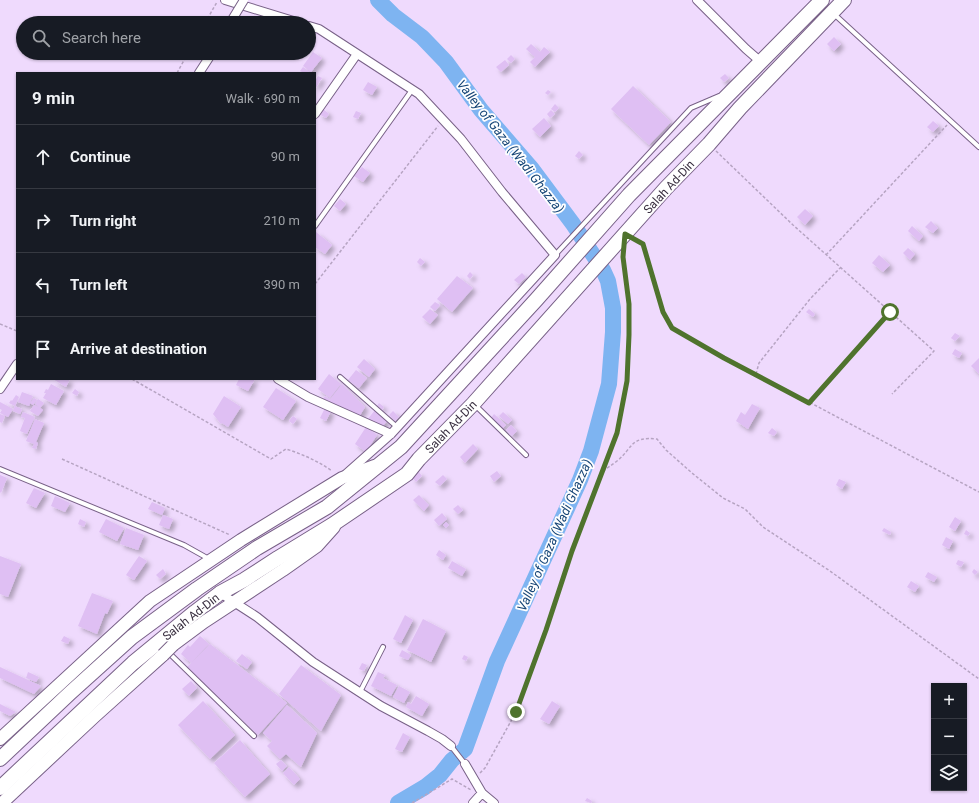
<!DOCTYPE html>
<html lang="en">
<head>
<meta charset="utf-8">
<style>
  body { margin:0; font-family:Roboto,sans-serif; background:#20242c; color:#f1f3f6 }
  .controls { position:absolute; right:12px; bottom:12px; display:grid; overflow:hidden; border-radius:0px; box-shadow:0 1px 3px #0004 }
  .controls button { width:36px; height:36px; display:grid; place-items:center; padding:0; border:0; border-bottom:1px solid #363941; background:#171b24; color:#f1f3f6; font:20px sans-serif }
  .stop { position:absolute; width:12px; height:12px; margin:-9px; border:3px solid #4f732d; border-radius:50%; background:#fff }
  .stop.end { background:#4f732d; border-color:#fff; box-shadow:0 1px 4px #0008 }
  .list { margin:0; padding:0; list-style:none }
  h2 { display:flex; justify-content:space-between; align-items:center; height:52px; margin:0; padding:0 16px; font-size:17px }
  h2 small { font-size:13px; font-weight:400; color:#9ea1a6 }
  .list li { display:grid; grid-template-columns:26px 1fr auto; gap:12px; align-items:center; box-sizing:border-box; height:64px; padding:0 16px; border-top:1px solid #363941 }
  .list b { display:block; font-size:15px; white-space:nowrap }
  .list em { font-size:13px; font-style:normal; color:#9ea1a6 }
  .icon { flex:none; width:22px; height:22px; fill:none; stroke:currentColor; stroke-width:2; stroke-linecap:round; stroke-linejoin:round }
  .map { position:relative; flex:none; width:979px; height:803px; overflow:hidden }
  .search { position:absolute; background:#171b24; box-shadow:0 1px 3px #0004; left:16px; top:16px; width:300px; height:44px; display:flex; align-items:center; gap:10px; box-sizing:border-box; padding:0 14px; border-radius:22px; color:#9ea1a6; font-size:15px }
  .panel { position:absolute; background:#171b24; box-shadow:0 1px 3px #0004; left:16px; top:72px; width:300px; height:308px; border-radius:0px }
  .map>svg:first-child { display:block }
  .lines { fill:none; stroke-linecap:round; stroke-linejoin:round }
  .river { stroke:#7eb4f1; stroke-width:16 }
  .building { fill:#dfbff3; filter:url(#shadow) }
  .service-casing { stroke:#786187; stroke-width:6 }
  .minor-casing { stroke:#786187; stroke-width:10 }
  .secondary-casing { stroke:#786187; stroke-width:14 }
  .trunk-casing { stroke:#786187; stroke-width:16 }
  .path { stroke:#b6a4c2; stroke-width:1.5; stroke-dasharray:3 2; stroke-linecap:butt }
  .service { stroke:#fff; stroke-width:4 }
  .minor { stroke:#fff; stroke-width:8 }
  .secondary { stroke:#fff; stroke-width:12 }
  .trunk { stroke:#fff; stroke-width:14 }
  .minor-bridge-casing { stroke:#786187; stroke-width:10; stroke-linecap:butt }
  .secondary-bridge-casing { stroke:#786187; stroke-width:14; stroke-linecap:butt }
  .minor-bridge { stroke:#fff; stroke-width:8 }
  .secondary-bridge { stroke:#fff; stroke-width:12 }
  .route { stroke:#4f732d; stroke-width:5 }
  .labels { text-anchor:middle; stroke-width:3.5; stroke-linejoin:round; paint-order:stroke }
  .street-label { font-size:12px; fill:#382e3f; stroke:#fff }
  .water-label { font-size:13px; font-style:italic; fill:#174677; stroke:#fff }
</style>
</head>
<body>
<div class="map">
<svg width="979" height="803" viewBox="0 0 979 803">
  <defs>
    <filter id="shadow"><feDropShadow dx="3.5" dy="3.5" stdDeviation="2" flood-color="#0004"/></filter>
  </defs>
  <rect width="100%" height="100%" fill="#efdafd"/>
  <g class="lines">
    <!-- river -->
    <path class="river" d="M378,0L393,15L422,37L446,62L481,110L532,169L573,224L603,270L608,281L613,308V332L609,384L591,451L580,480L497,661L465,749L452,760L440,775L425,787L398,803"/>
  </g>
  <!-- building -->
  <path class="building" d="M834,37L841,44L834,51L827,44Z
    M531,44L540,52L544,47L550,52L535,67L530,62L535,57L526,49Z
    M313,52L322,58L311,72L303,66Z
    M511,55L515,59L511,63L507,59Z
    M505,60L509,65L501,72L496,67Z
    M303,67L310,72L309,73H304L300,71Z
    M725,74L729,78L724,82L720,78Z
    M318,76L322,78L315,89V81Z
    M368,82L377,87L372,95L363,90Z
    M633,86L671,122L649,145L611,109Z
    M548,90L551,92L548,95L545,93Z
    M555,104L559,108L555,112L551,109Z
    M323,109L329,114L326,118L319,114Z
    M551,110L555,114L550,118L547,114Z
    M356,111L361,113L358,119L353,117Z
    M544,118L551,126L540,137L532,129Z
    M933,121L939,126L933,132L927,127Z
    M579,151L583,155L579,159L575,156Z
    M362,167L370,173L363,182L354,176Z
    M340,199L346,204L340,211L334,206Z
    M805,209L813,216L805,225L797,217Z
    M931,221L938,228L933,233L925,227Z
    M912,226L923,236L919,241L908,231Z
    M316,232L332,245L325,254L315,247Z
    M908,248L915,254L910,260L903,253Z
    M879,255L890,265L883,272L872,263Z
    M420,258L425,262L421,266L417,262Z
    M470,272L473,275L470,279L467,276Z
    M522,273L526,277L519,284L514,280Z
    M457,276L473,288L452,312L437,299Z
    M435,302L440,305L435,311L430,307Z
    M430,309L438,315L430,324L422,317Z
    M809,309L815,314L813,317L806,312Z
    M955,333L960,336L955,341L951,338Z
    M955,349L962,353L959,358L952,354Z
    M979,358V374L971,366Z
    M364,359L375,369L369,377L357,367Z
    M356,370L367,378L359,388L348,380Z
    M329,374L341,384L330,398L318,389Z
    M53,379H70L66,387Z
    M239,379H255L248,391L236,385Z
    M51,384L64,391L56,405L43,398L46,393H44L46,389L48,390Z
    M342,384L365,407L359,417L327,403Z
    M276,388L296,401L283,420L263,407Z
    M75,389L79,392L77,396L72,393Z
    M22,392L33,396L29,406L18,402Z
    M16,395L19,397L15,406L9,403L11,400L12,401Z
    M224,396L241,407L228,427L222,423L221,424L213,414Z
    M325,396L330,399L326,403L322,400Z
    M34,398L37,400L33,405L30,403Z
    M38,399L44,403L40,408L43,410L38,416L30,411L34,405L39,407L35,404Z
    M0,402L13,409L8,417L0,413L2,410L0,409Z
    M379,403L384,407L382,410L377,406Z
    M752,404L760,408L748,429L736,421L741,412L745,415Z
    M15,406L22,409L20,414L13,411Z
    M325,408L331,411L326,421L320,418Z
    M375,410L387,421L382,427L367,420Z
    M393,411L399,417L395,421L389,415Z
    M23,412L35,417L27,434L20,431L25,418L21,417Z
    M503,412L512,420L508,424L499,416Z
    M0,414L5,416L2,423L0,422Z
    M494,414L506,425L502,429L491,418Z
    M293,416L297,419L293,424L289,421Z
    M35,419L44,423L36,442L38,443L36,449L32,448L34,444L26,441Z
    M511,425L517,431L512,436L506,430Z
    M366,427L377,435L366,452L355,444Z
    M772,428L777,432L774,436L768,433Z
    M473,444L478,449L465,463L460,457Z
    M497,471L501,476L494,482L490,476Z
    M419,472L422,476L416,482L412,477Z
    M0,475L7,478L1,493L0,492Z
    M443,475L447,479L440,486L435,482Z
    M839,479L846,482L842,489L836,485Z
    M34,488L45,493L36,508L26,503Z
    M419,495L429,505L424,511L413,500Z
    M55,496L70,503L65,512L51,506Z
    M152,502L165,508L162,515L148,509Z
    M458,505L463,510L458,514L453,509Z
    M442,513L447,519L439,526L434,520Z
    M163,515L173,519L169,529L159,525Z
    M955,517L961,521L955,531L949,527Z
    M80,519L86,522L84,527L78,524Z
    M106,519L124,528L117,541L99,532Z
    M446,522L449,525L446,528L443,525Z
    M126,528L144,535L138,550L120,544Z
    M884,528L891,532L890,535L882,531Z
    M966,530L970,533L968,536L964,534Z
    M946,537L953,541L949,549L942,545Z
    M439,550L446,555L443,560L436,555Z
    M0,556L21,564L8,597L0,594Z
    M139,556L147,561L134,580L126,575Z
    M958,560L964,562L961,567L956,564Z
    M452,561L466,569L462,576L448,568Z
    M163,569L166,574L160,579L156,575Z
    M974,569L978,572L975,575L972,572Z
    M928,572L937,577L934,582L925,577Z
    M911,581L919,586L915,592L907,587Z
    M92,593L113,601L107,614L105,613L97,634L78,626Z
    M405,615L413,620L401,643L393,639Z
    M423,619L446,631L431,662L407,650Z
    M64,636L70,639L68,644L61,641Z
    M200,636L209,644L191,663L181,654L188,645L190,647Z
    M210,644L287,703L258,735L187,667Z
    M402,650L411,655L408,660L399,656Z
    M242,654L252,662L247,669L236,661Z
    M464,655L468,657L466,661L462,659Z
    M362,663L367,665L364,671L359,669Z
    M301,665L341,695L321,731L279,694Z
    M0,667L41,686L34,694L0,678Z
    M28,672L39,677L36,682L26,678Z
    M378,672L385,675L383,678L397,685L391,696L371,686Z
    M191,681L197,688L189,696L182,689Z
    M399,686L410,692L404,703L393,697Z
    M416,696L429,704L422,716L406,707L408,702L411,704Z
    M203,701L235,735L210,759L178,725Z
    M552,701L560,706L549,724L540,719Z
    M0,704L16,712L10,716L0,711Z
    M287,705L317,733L301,767L286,754L280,759L267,746L272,741L263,733Z
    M403,733L410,737L402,752L395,749Z
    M240,740L270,774L245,797L214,763Z
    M281,760L287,766L282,771L276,764Z
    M289,767L300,779L294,785L283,773Z
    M587,798L592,801L591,803L585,801Z"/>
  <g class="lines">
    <!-- service casing -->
    <g class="service-casing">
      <path id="service" d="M834,14L979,147
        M315,226L412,90
        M555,255L691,108L719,96
        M340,377L397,427
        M475,405L526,455
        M0,469L184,545L209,559
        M168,652L254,736
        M360,692L383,647
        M451,746L465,764"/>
    </g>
    <!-- minor casing -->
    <g class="minor-casing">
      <path id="minor" d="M225,0L300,23
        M697,0L746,49L761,62
        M309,26L319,29L419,94L461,139L502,192L555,255L391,434L346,474
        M199,73L212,53
        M315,114L357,54
        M278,379L308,397L391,434
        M0,389L17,364
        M220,593L257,617L313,662L381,706L428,731L442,739L451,746
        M465,764L482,793L473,803
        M482,793L494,803"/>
    </g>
    <!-- secondary casing -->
    <g class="secondary-casing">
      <path id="secondary" d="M173,645L204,622L283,570L317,546L334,527
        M0,739L150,601L241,540L342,478L374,466
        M2,803L95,716L163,655"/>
    </g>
    <!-- trunk casing -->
    <g class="trunk-casing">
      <path id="trunk" d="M0,759L70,693L132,637L197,589L257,548L327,507L401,447L536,300L629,195L822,0
        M0,788L133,663L195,612L220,593L244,580L278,558L332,525L407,474L419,459L473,404L666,188L709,144L740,108L844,0"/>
    </g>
    <!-- path -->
    <path class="path" d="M205,23L217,2
      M177,73L188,53
      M716,151L793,225L934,351L892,394
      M635,240L643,244L663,312L672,328L724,358L756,374L979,492
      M826,255L947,125
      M315,284L438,126
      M0,324L17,331
      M756,374L759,363L810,299L840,268
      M132,379L271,459L286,449C302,454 318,461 332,471
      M809,403L890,312
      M62,459L230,535
      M603,471C607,468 612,465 617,461C633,448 630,436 657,439L666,450L692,473L723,498L745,509L763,527L830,571L979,679
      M480,773L485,768L516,712L546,630L572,551L617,433L627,381L629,335V304L623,254
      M412,803L452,779L471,790"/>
    <!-- service -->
    <use href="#service" class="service"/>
    <!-- minor -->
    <use href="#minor" class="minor"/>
    <!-- secondary -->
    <use href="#secondary" class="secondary"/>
    <!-- trunk -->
    <use href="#trunk" class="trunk"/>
    <!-- minor-bridge casing -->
    <g class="minor-bridge-casing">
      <path id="minor-bridge" d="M230,23L244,0"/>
    </g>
    <!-- secondary-bridge casing -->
    <g class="secondary-bridge-casing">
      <path id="secondary-bridge" d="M163,655L173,645"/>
    </g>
    <!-- minor-bridge -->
    <use href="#minor-bridge" class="minor-bridge"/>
    <!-- secondary-bridge -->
    <use href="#secondary-bridge" class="secondary-bridge"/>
  </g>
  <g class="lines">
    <!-- route -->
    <path class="route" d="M516,712L546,630L572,551L617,433L627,381L629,335V304L623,257L625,234L643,244L663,312L672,328L724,358L809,403L890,312"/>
  </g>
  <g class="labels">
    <!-- street labels -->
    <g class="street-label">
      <text transform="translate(669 187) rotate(-47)" y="4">Salah Ad-Din</text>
      <text transform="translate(451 427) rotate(-46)" y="4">Salah Ad-Din</text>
      <text transform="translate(191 617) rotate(-38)" y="4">Salah Ad-Din</text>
    </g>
    <!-- water labels -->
    <g class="water-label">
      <text transform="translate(511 146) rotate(52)" y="5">Valley of Gaza (Wadi Ghazza)</text>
      <text transform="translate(554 535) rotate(-66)" y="5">Valley of Gaza (Wadi Ghazza)</text>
    </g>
  </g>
</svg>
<div class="controls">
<button>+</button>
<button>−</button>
<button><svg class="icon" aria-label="layers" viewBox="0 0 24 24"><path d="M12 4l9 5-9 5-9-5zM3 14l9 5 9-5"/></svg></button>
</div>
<div class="stop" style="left:890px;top:312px"></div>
<div class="stop end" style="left:516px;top:712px"></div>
<div class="search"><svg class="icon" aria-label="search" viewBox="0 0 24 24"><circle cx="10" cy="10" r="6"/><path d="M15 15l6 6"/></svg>Search here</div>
<section class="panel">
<h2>9 min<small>Walk · 690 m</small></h2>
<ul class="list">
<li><svg class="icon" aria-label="ahead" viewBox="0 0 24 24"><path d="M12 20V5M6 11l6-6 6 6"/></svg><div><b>Continue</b></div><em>90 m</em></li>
<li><svg class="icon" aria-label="right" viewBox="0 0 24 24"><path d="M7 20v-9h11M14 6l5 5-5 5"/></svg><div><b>Turn right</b></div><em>210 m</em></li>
<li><svg class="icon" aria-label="left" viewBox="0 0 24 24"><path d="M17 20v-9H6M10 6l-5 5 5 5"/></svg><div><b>Turn left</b></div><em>390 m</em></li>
<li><svg class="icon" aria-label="arrive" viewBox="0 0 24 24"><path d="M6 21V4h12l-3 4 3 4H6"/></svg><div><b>Arrive at destination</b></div></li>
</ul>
</section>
</div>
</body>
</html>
